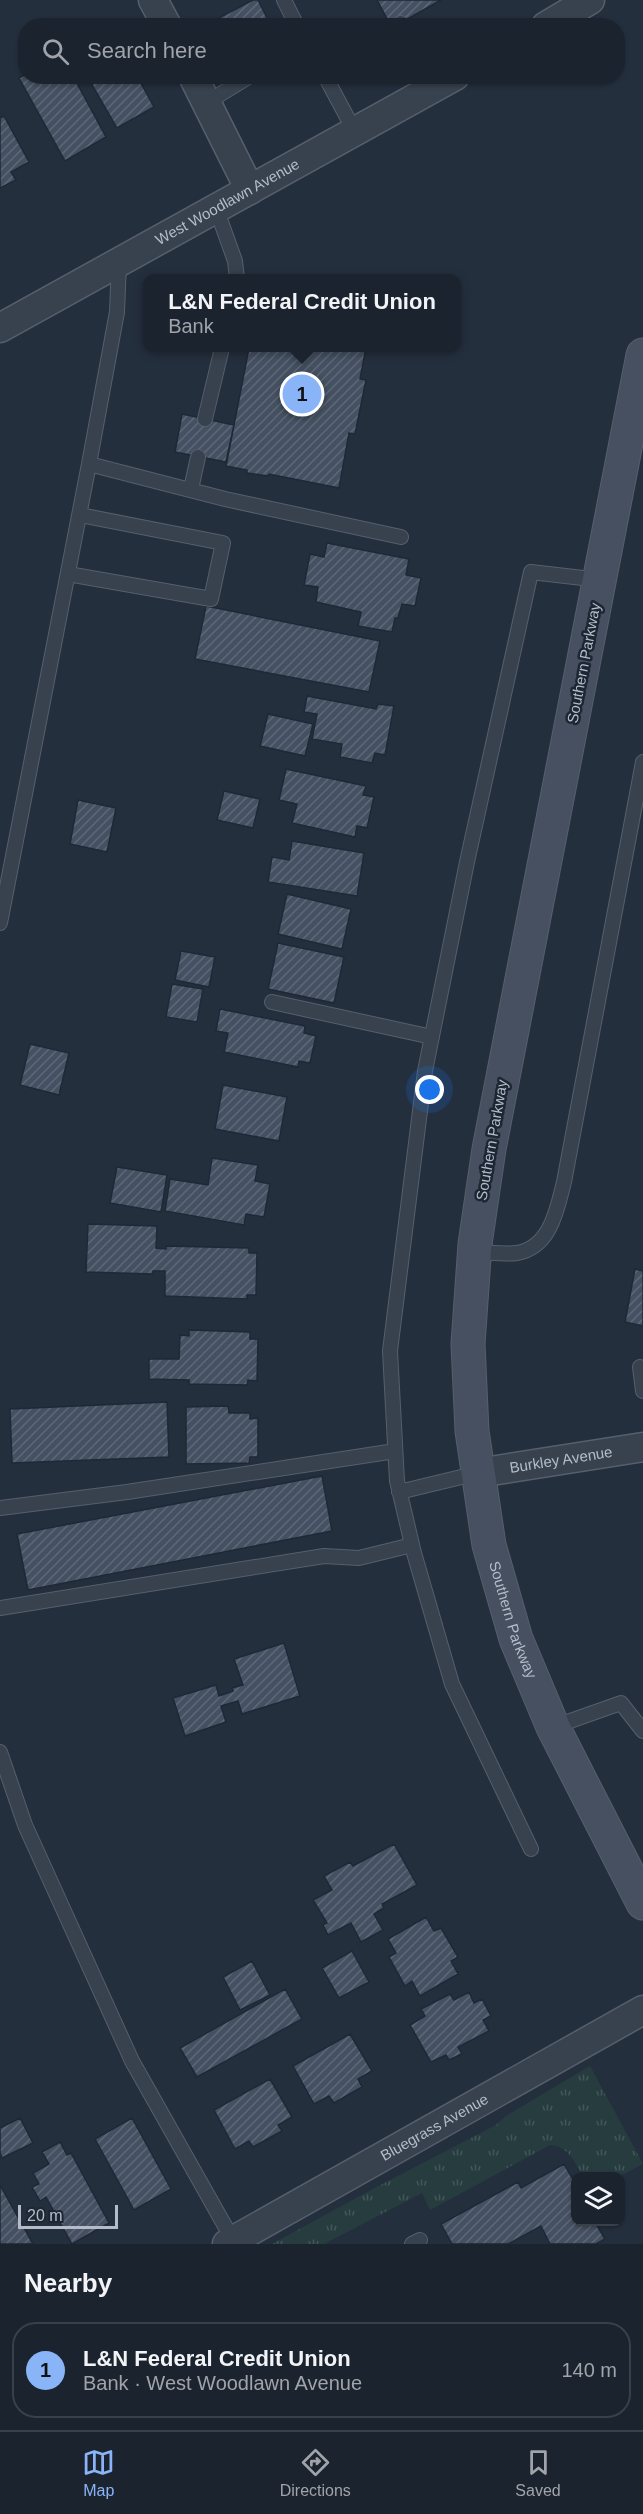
<!DOCTYPE html>
<html lang="en">
<head>
<meta charset="utf-8">
<style>
  body { margin:0; font-family:Arial,sans-serif; background:#242b36; color:#f1f3f6 }
  .controls { position:absolute; right:18px; bottom:18px; display:grid; overflow:hidden; border-radius:12px; box-shadow:0 2px 4px #0004 }
  .controls button { width:54px; height:54px; display:grid; place-items:center; padding:0; border:0; border-bottom:2px solid #39404a; background:#1b232e; color:#f1f3f6; font:30px sans-serif }
  .scale { position:absolute; left:18px; bottom:15px; width:100px; box-sizing:border-box; padding-left:6px; border:3px solid #b4bcc9; border-top:0; font-size:16px; line-height:21px; white-space:nowrap; color:#b4bcc9; -webkit-text-stroke:4px #1d2633; paint-order:stroke }
  .you { position:absolute; left:430px; top:1090px; width:21px; height:21px; margin:-15px; border:4px solid #fff; border-radius:50%; background:#1a73e8; box-shadow:0 0 0 9px #1a73e833 }
  .badge { display:grid; place-items:center; width:39px; height:39px; border-radius:50%; background:#8ab4f8; color:#111; font-size:20px; font-weight:700 }
  .pin { position:absolute; translate:-50% -50%; border:3px solid #fff; box-shadow:0 2px 6px #0006 }
  .popup { position:absolute; left:143px; top:274px; width:318px; height:78px; box-sizing:border-box; display:grid; place-content:center; border-radius:12px; background:#1b232e; filter:drop-shadow(0 2px 4px #0005); font-size:20px; white-space:nowrap; color:#a0a4aa }
  .popup b { font-size:22px; color:#f1f3f6 }
  .popup::after { content:''; position:absolute; left:50%; top:100%; margin-left:-12px; border:12px solid transparent; border-top-color:#1b232e }
  .list { margin:0; padding:0; list-style:none }
  h2 { display:flex; justify-content:space-between; align-items:center; height:78px; margin:0; padding:0 24px; font-size:26px }
  h2 small { font-size:20px; font-weight:400; color:#a0a4aa }
  .list li { display:grid; grid-template-columns:39px 1fr auto; gap:18px; align-items:center; box-sizing:border-box; height:96px; margin:0 12px 12px; padding:0 12px; border:2px solid #39404a; border-radius:24px }
  .list b { display:block; font-size:22px; white-space:nowrap }
  .list p { margin:0; font-size:20px; white-space:nowrap; color:#a0a4aa }
  .list em { font-size:20px; font-style:normal; color:#a0a4aa }
  .icon { flex:none; width:33px; height:33px; fill:none; stroke:currentColor; stroke-width:2; stroke-linecap:round; stroke-linejoin:round }
  .map { position:relative; flex:none; width:643px; height:2244px; overflow:hidden }
  .search { position:absolute; background:#1b232e; box-shadow:0 2px 4px #0004; left:18px; right:18px; top:18px; height:66px; display:flex; align-items:center; gap:15px; box-sizing:border-box; padding:0 21px; border-radius:24px; color:#a0a4aa; font-size:22px }
  .sheet { height:186px; background:#1b232e }
  nav { display:flex; justify-content:space-around; align-items:center; box-sizing:border-box; height:84px; border-top:2px solid #39404a; background:#1b232e; font-size:16px; color:#a0a4aa }
  nav a { display:grid; justify-items:center; gap:3px }
  nav .on { color:#8ab4f8 }
  .map>svg:first-child { display:block }
  .grass { fill:url(#grass-tufts) }
  .building { fill:url(#building-hatch); stroke:#1f2835; stroke-width:1.5 }
  .lines { fill:none; stroke-linecap:round; stroke-linejoin:round }
  .service-casing { stroke:#565f6c; stroke-width:16 }
  .minor-casing { stroke:#565f6c; stroke-width:31 }
  .secondary-casing { stroke:#565f6c; stroke-width:35 }
  .service { stroke:#38414e; stroke-width:14 }
  .minor { stroke:#38414e; stroke-width:28 }
  .secondary { stroke:#465061; stroke-width:33 }
  .labels { text-anchor:middle; stroke-width:5; stroke-linejoin:round; paint-order:stroke }
  .street-label { font-size:15px; fill:#b4bcc9; stroke:#1d2633 }
</style>
</head>
<body>
<div class="map">
<svg width="643" height="2244" viewBox="0 0 643 2244">
  <defs>
    <pattern id="grass-tufts" width="24" height="20" patternUnits="userSpaceOnUse" patternTransform="scale(1.5)"><rect width="24" height="20" fill="#263c3f"/><path d="M3 7l-1-3M5 7V3M7 7l1-3M15 17l-1-3M17 17v-4M19 17l1-3" fill="none" stroke="#435659"/></pattern>
    <pattern id="building-hatch" width="6" height="6" patternUnits="userSpaceOnUse" patternTransform="scale(1.5)"><rect width="6" height="6" fill="#455162"/><path d="M-1 1l2-2M0 6l6-6M5 7l2-2" fill="none" stroke="#5d6877"/></pattern>
  </defs>
  <rect width="100%" height="100%" fill="#242f3e"/>
  <!-- grass -->
  <path class="grass" d="M590,2066L643,2164L620,2176H583C574,2161 569,2147 550,2145L430,2210L422,2193L324,2244H272L369,2191L496,2125L506,2116Z"/>
  <!-- building -->
  <path class="building" d="M253,0H258L271,26H213L211,22Z
    M377,0H441L395,26H391Z
    M26,74V76H73L106,137L65,161L19,78Z
    M87,76H137L154,107L117,128Z
    M4,116L29,162L11,172L16,180L0,188V118Z
    M249,348H366L360,379L366,380L355,434L349,433L339,488L269,474L268,476L247,473V470L226,466Z
    M182,414L234,425L226,462L175,452Z
    M327,543L409,559L406,575L421,578L415,606L402,604L398,618H395L392,632L358,626L361,612L316,602L318,587L304,585L310,554L324,557Z
    M206,606L380,641L369,692L195,659Z
    M307,696L376,709L378,704L394,706L385,755L375,753L372,763L340,757L342,744L312,739L317,714L304,712Z
    M268,714L313,724L305,756L260,746Z
    M286,769L366,786L363,795L374,797L367,828L357,826L355,837L292,823L297,804L279,800Z
    M224,791L260,799L253,828L217,820Z
    M78,800L116,808L107,852L70,844Z
    M292,841L364,853L357,896L268,882L272,857L289,860Z
    M287,894L351,909L342,949L278,934Z
    M278,943L344,957L334,1003L268,989Z
    M181,951L215,957L209,987L175,980Z
    M172,984L203,989L197,1022L166,1017Z
    M220,1009L305,1026L304,1033L316,1036L310,1063L299,1061L298,1067L224,1052L228,1033L216,1031Z
    M30,1044L69,1053L59,1095L20,1085Z
    M223,1085L287,1097L279,1141L215,1129Z
    M212,1158L258,1165L255,1181L270,1184L264,1217L246,1214L244,1225L165,1211L170,1179L208,1185Z
    M117,1167L167,1175L161,1212L110,1203Z
    M88,1224L157,1226L156,1248L166,1249V1246L249,1248V1253H257L256,1295H247V1299L165,1296V1271H153V1274L86,1272Z
    M635,1269L643,1271V1326L625,1322Z
    M189,1330L250,1332V1339H258L257,1381L248,1380L247,1385L189,1384V1380L149,1379V1359H179L180,1335L189,1336Z
    M167,1402L169,1457L12,1463L10,1409Z
    M228,1406L229,1413H250V1419L258,1418V1457H250L249,1463L186,1464V1407Z
    M322,1476L332,1531L28,1590L17,1534Z
    M284,1643L300,1696L242,1714L238,1701L221,1706L226,1722L185,1736L173,1698L216,1685L219,1696L233,1691L232,1688L243,1685L234,1659Z
    M394,1844L417,1885L382,1904L384,1908L374,1914L383,1930L361,1942L351,1923L328,1935L323,1925L327,1923L313,1900L332,1890L324,1876L350,1862L353,1866Z
    M426,1917L434,1931L441,1928L458,1957L451,1961L458,1974L420,1996L412,1981L405,1986L389,1957L396,1953L388,1939Z
    M352,1951L369,1982L339,1998L322,1968Z
    M252,1961L270,1995L240,2010L223,1977Z
    M285,1989L302,2019L197,2077L180,2048Z
    M469,1992L474,2003L482,1999L491,2016L483,2020L489,2031L458,2047L462,2054L449,2060L446,2055L431,2062L410,2025L425,2016L421,2009L450,1994L454,2000Z
    M350,2034L372,2071L358,2079L362,2087L334,2103L329,2096L314,2104L293,2066Z
    M270,2079L292,2117L278,2125L282,2131L253,2147L249,2141L235,2149L214,2110Z
    M20,2118L33,2143L2,2158L0,2153V2128Z
    M132,2118L171,2189L134,2210L95,2139Z
    M60,2142L67,2155L71,2153L109,2223L72,2244L46,2197L40,2201L32,2187L39,2184L33,2173L49,2164L42,2152Z
    M564,2164L576,2185V2222H595L605,2239L596,2244H550L541,2226L508,2244H452L441,2224L518,2182L521,2188Z
    M0,2185L33,2244H0Z"/>
  <g class="lines">
    <!-- service casing -->
    <g class="service-casing">
      <path id="service" d="M284,0L297,26
        M401,23L403,26
        M325,76L355,132
        M206,103L250,76
        M216,208L235,261L237,278
        M205,419L222,348
        M89,464L225,499L401,537
        M191,489L198,457
        M68,574L211,599L223,543L80,515
        M0,923L89,464L117,312L119,262
        M272,1002L432,1037
        M475,1252C488,1252 504,1255 517,1253C551,1247 557,1209 564,1182L643,762
        M640,1367L643,1391
        M399,1492L478,1473
        M0,1508L127,1492L395,1451
        M0,1608L324,1556L359,1558L412,1545
        M553,1727L621,1703L643,1731
        M0,1752L25,1825L132,2061L234,2242
        M531,1849L452,1684L414,1553L397,1481L390,1351L425,1071L467,862L531,572L600,580
        M412,2244L420,2240"/>
    </g>
    <!-- minor casing -->
    <g class="minor-casing">
      <g id="minor">
        <path d="M153,0L167,26"/>
        <path d="M546,26L590,0"/>
        <path d="M193,76L250,190"/>
        <path id="s1" d="M0,328L455,76"/>
        <path id="s2" d="M478,1473L643,1447"/>
        <path id="s3" d="M227,2244L643,2010"/>
      </g>
    </g>
    <!-- secondary casing -->
    <g class="secondary-casing">
      <g id="secondary">
        <path id="s4" d="M643,355L489,1149L475,1244L468,1344L472,1431L489,1545L516,1639L553,1727L643,1903"/>
      </g>
    </g>
    <!-- service -->
    <use href="#service" class="service"/>
    <!-- minor -->
    <use href="#minor" class="minor"/>
    <!-- secondary -->
    <use href="#secondary" class="secondary"/>
  </g>
  <g class="labels">
    <!-- street labels -->
    <g class="street-label">
      <text dy="5" stroke="none"><textPath href="#s1" startOffset="260">West Woodlawn Avenue</textPath></text>
      <text transform="translate(584 663) rotate(-79)" y="5">Southern Parkway</text>
      <text transform="translate(492 1140) rotate(-80)" y="5">Southern Parkway</text>
      <text dy="5" stroke="none"><textPath href="#s2" startOffset="84">Burkley Avenue</textPath></text>
      <text dy="5" stroke="none"><textPath href="#s4" startOffset="1286">Southern Parkway</textPath></text>
      <text dy="5" stroke="none"><textPath href="#s3" startOffset="238">Bluegrass Avenue</textPath></text>
    </g>
  </g>
</svg>
<div class="controls">
<button><svg class="icon" aria-label="layers" viewBox="0 0 24 24"><path d="M12 4l9 5-9 5-9-5zM3 14l9 5 9-5"/></svg></button>
</div>
<div class="scale">20 m</div>
<div class="you"></div>
<div class="pin badge" style="left:302px;top:394px">1</div>
<div class="popup"><b>L&amp;N Federal Credit Union</b>Bank</div>
<div class="search"><svg class="icon" aria-label="search" viewBox="0 0 24 24"><circle cx="10" cy="10" r="6"/><path d="M15 15l6 6"/></svg>Search here</div>
</div>
<section class="sheet">
<h2>Nearby<small></small></h2>
<ul class="list">
<li><span class="badge">1</span><div><b>L&amp;N Federal Credit Union</b><p>Bank · West Woodlawn Avenue</p></div><em>140 m</em></li>
</ul>
</section>
<nav>
<a class="on"><svg class="icon" aria-label="map" viewBox="0 0 24 24"><path d="M3 6l6-2 6 2 6-2v14l-6 2-6-2-6 2zM9 4v14M15 6v14"/></svg>Map</a>
<a><svg class="icon" aria-label="directions" viewBox="0 0 24 24"><path d="M12 3l9 9-9 9-9-9zM9 14v-3h6M13 9l2 2-2 2"/></svg>Directions</a>
<a><svg class="icon" aria-label="saved" viewBox="0 0 24 24"><path d="M7 4h10v16l-5-4-5 4z"/></svg>Saved</a>
</nav>
</body>
</html>
